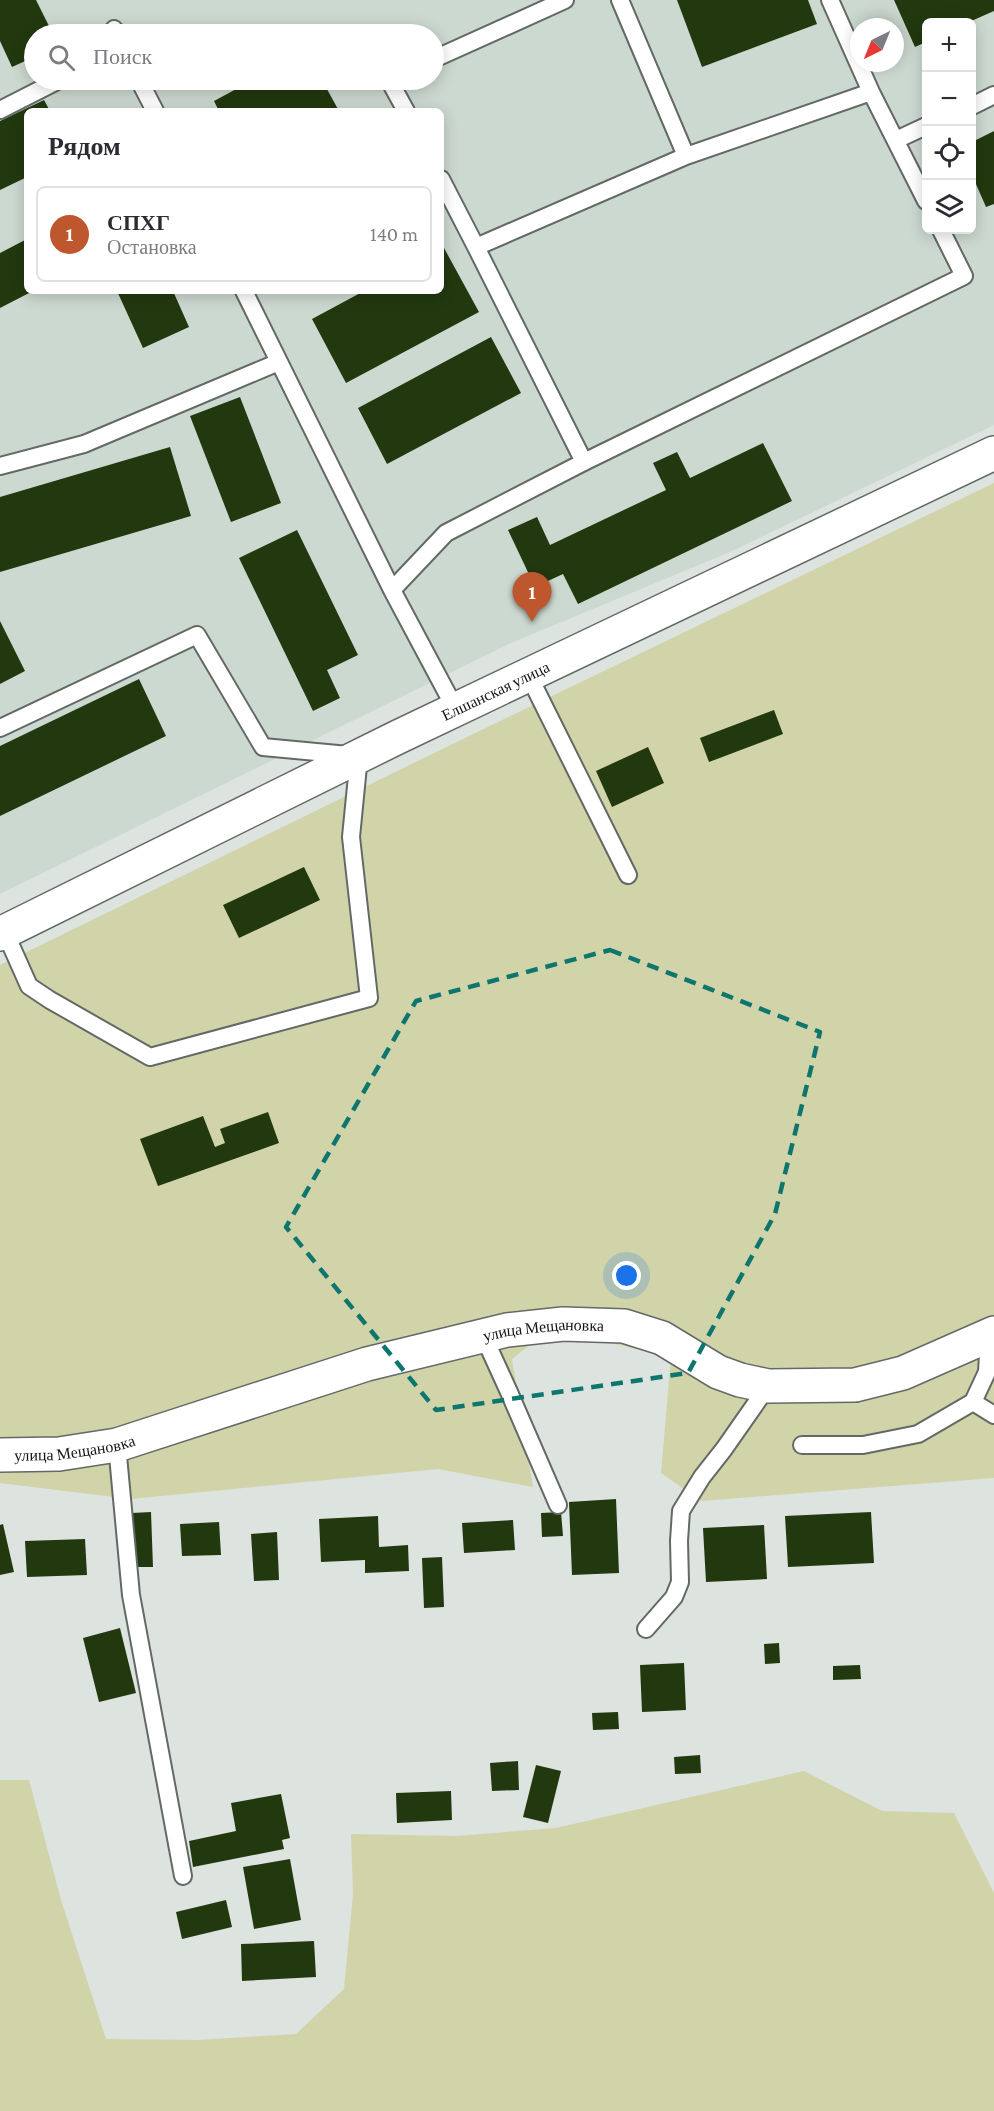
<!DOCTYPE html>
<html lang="ru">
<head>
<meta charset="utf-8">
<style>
  body { margin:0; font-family:"Crimson Pro",serif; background:#f2f2f3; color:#2b2b33 }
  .controls { position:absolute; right:18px; top:18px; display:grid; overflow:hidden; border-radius:9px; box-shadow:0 3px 15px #0003 }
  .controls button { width:54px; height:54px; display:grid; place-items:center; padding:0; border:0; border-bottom:2px solid #e1e1e2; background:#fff; color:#2b2b33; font:30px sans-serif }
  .compass { position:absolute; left:850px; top:18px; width:54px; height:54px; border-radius:50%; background:#fff; box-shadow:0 3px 15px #0003; rotate:223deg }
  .you { position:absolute; left:627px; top:1276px; width:21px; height:21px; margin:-15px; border:4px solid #fff; border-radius:50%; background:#1a73e8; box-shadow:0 0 0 9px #1a73e833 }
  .badge { display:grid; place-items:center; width:39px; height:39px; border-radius:50%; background:#be572e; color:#fff; font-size:20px; font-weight:700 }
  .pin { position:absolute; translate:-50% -50px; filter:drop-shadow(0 2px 3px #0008) }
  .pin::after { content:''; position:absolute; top:32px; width:21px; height:18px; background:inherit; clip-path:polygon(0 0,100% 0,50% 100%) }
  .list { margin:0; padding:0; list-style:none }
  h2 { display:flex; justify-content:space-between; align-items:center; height:78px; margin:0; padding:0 24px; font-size:26px }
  h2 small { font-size:20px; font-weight:400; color:#7c7c81 }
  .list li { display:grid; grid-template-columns:39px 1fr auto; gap:18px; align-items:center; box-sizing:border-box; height:96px; margin:0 12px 12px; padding:0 12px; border:2px solid #e1e1e2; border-radius:9px }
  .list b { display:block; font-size:22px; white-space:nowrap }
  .list p { margin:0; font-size:20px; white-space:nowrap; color:#7c7c81 }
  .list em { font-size:20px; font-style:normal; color:#7c7c81 }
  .icon { flex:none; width:33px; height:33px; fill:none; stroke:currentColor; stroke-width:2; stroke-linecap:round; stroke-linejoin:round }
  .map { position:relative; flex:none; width:994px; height:2111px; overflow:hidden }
  .search { position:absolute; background:#fff; box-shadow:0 3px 15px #0003; left:24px; top:24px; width:420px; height:66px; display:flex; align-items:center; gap:15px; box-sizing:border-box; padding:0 21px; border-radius:33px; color:#7c7c81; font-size:22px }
  .panel { position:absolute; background:#fff; box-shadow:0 3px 15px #0003; left:24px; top:108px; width:420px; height:186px; border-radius:9px }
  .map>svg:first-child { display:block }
  .built { fill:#ccd9d0; fill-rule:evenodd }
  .green { fill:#d1d3a9 }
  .building { fill:#22390f }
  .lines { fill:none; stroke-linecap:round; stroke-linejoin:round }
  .lane-casing { stroke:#636965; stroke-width:20 }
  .street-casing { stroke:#636965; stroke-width:36 }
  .lane { stroke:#fff; stroke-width:16 }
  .street { stroke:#fff; stroke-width:33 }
  .marked { fill:none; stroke:#0f766e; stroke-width:4.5; stroke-dasharray:12 8; stroke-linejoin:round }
  .labels { text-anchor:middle; stroke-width:6; stroke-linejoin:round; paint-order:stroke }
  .street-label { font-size:16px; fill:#141614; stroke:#fff }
</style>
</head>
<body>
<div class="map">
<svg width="994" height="2111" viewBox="0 0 994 2111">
  <rect width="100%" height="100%" fill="#dde3df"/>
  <!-- built -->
  <path class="built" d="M0,0H994V425L730,552L511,643L0,894ZM926,22H972V230H926ZM859,27H895V63H859ZM34,34H434V80H34ZM27,111H441V291H27Z"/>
  <!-- green -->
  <path class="green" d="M994,483V1478L701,1501L661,1473L671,1357L550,1329L512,1359L533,1487L438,1469L131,1499L0,1483V965L467,737Z
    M804,1771L882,1811L954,1813L994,1893V2111H0V1780H29L61,1900L106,2039L198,2040L296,2034L344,1989L353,1894L351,1834L456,1836L556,1828Z"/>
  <!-- building -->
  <path class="building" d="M0,0H36L53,34H34V57L12,67L0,41Z
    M677,0H808L817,24L702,67Z
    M894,0H994V11L969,22H926V42L915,47Z
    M253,80H322L339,111H219L214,101Z
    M44,100L50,111H27V177L0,190V121Z
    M994,131V204L986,207L972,175V142Z
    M27,239V291H33L0,308V253Z
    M444,248L479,312L346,383L312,319L364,291H441V250Z
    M117,291H173L189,327L143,348Z
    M491,337L521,393L387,464L358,408Z
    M240,397L281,503L231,522L190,416Z
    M763,443L792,501L578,604L563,574L535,587L508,530L537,517L550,545L666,490L653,463L677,452L690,478Z
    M170,447L191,516L0,572V497Z
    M297,530L358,655L327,670L340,698L313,711L239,558Z
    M0,621L25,671L0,684Z
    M139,679L166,736L0,816V746Z
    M774,710L783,734L709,762L700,738Z
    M648,747L664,783L612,807L596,771Z
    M304,867L320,900L239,938L223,905Z
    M268,1112L279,1143L158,1186L140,1139L203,1116L215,1147L225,1143L220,1129Z
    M616,1499L619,1573L572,1575L569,1502Z
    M151,1512L153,1567H135L132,1513Z
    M561,1512L563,1536L542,1537L541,1513Z
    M871,1512L874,1563L788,1567L785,1516Z
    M378,1516L379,1547L408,1545L409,1571L365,1573V1560L321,1562L319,1519Z
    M513,1520L515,1550L464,1553L462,1523Z
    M219,1522L221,1555L182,1556L180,1524Z
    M3,1524L14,1572L0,1575V1525Z
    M764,1525L767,1579L706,1582L703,1528Z
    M277,1532L279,1580L254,1581L251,1534Z
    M85,1539L87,1575L27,1577L25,1541Z
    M442,1557L444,1607L424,1608L422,1558Z
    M120,1628L136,1693L99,1702L83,1638Z
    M779,1643L780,1663L765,1664L764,1644Z
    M684,1663L686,1710L642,1712L640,1665Z
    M860,1665L861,1679L833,1680V1666Z
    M618,1712L619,1729L593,1730L592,1713Z
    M700,1755L701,1773L675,1774L674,1757Z
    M518,1761L519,1790L492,1791L490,1763Z
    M536,1765L561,1771L548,1823L523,1817Z
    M451,1791L452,1820L397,1823L396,1793Z
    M281,1794L290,1838L282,1840L284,1849L193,1867L189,1841L236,1831L231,1803Z
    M290,1859L301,1920L254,1929L243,1867Z
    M226,1900L232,1927L182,1939L176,1912Z
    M314,1941L316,1977L242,1981L241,1944Z"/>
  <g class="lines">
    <!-- lane casing -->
    <g class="lane-casing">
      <path id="lane" d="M620,0L686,156L871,92L926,201
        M830,0L871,92
        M114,29L117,34
        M434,59L565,0
        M139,80L155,111
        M389,80L406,111
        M972,106L994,95
        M0,110L59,80
        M896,140L926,126
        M441,179L476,247
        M244,291L392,590
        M584,462L476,247L686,156
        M0,466L84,444L279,362
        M529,676L628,875
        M456,710L392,590L446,533L584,462L964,276L941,230
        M0,728L197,635L263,747L359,756L351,837L369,998L150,1057L50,1000L29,986L5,932
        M483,1335L509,1392L558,1505
        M989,1336L987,1372L973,1402L994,1415
        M117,1445L131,1595L183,1876
        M802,1445H863L918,1434L973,1402
        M646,1629L674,1597L680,1582L679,1541L681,1511L702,1477L724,1449L768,1386"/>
    </g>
    <!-- street casing -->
    <g class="street-casing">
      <g id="street">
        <path id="s1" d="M0,934L398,737L994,453"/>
        <path id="s2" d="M0,1455L59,1454L117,1445L367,1364L507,1330L563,1324L624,1326L662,1338L718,1372L740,1380L768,1386L855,1385L903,1373L994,1333"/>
      </g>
    </g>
    <!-- lane -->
    <use href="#lane" class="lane"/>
    <!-- street -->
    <use href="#street" class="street"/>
  </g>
  <!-- marked area -->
  <path class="marked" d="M610,950L820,1032L775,1214L688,1373L436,1410L286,1227L416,1001Z"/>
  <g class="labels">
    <!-- street labels -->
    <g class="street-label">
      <text dy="6" stroke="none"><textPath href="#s1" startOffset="552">Елшанская улица</textPath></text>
      <text dy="6" stroke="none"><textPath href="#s2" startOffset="561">улица Мещановка</textPath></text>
      <text dy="6" stroke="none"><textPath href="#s2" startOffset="75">улица Мещановка</textPath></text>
    </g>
  </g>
</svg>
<div class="controls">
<button>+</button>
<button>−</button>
<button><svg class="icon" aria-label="locate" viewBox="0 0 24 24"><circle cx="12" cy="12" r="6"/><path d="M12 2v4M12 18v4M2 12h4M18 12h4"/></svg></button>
<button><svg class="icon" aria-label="layers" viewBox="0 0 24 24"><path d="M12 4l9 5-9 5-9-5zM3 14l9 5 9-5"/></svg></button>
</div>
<svg class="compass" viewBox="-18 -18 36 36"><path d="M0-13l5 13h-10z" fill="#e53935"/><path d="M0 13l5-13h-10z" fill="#7c7c81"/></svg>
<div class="you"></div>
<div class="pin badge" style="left:532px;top:622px">1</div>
<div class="search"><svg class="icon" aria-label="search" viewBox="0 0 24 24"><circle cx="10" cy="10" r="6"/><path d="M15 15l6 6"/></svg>Поиск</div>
<section class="panel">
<h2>Рядом<small></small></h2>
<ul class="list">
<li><span class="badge">1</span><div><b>СПХГ</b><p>Остановка</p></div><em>140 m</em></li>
</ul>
</section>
</div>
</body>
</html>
